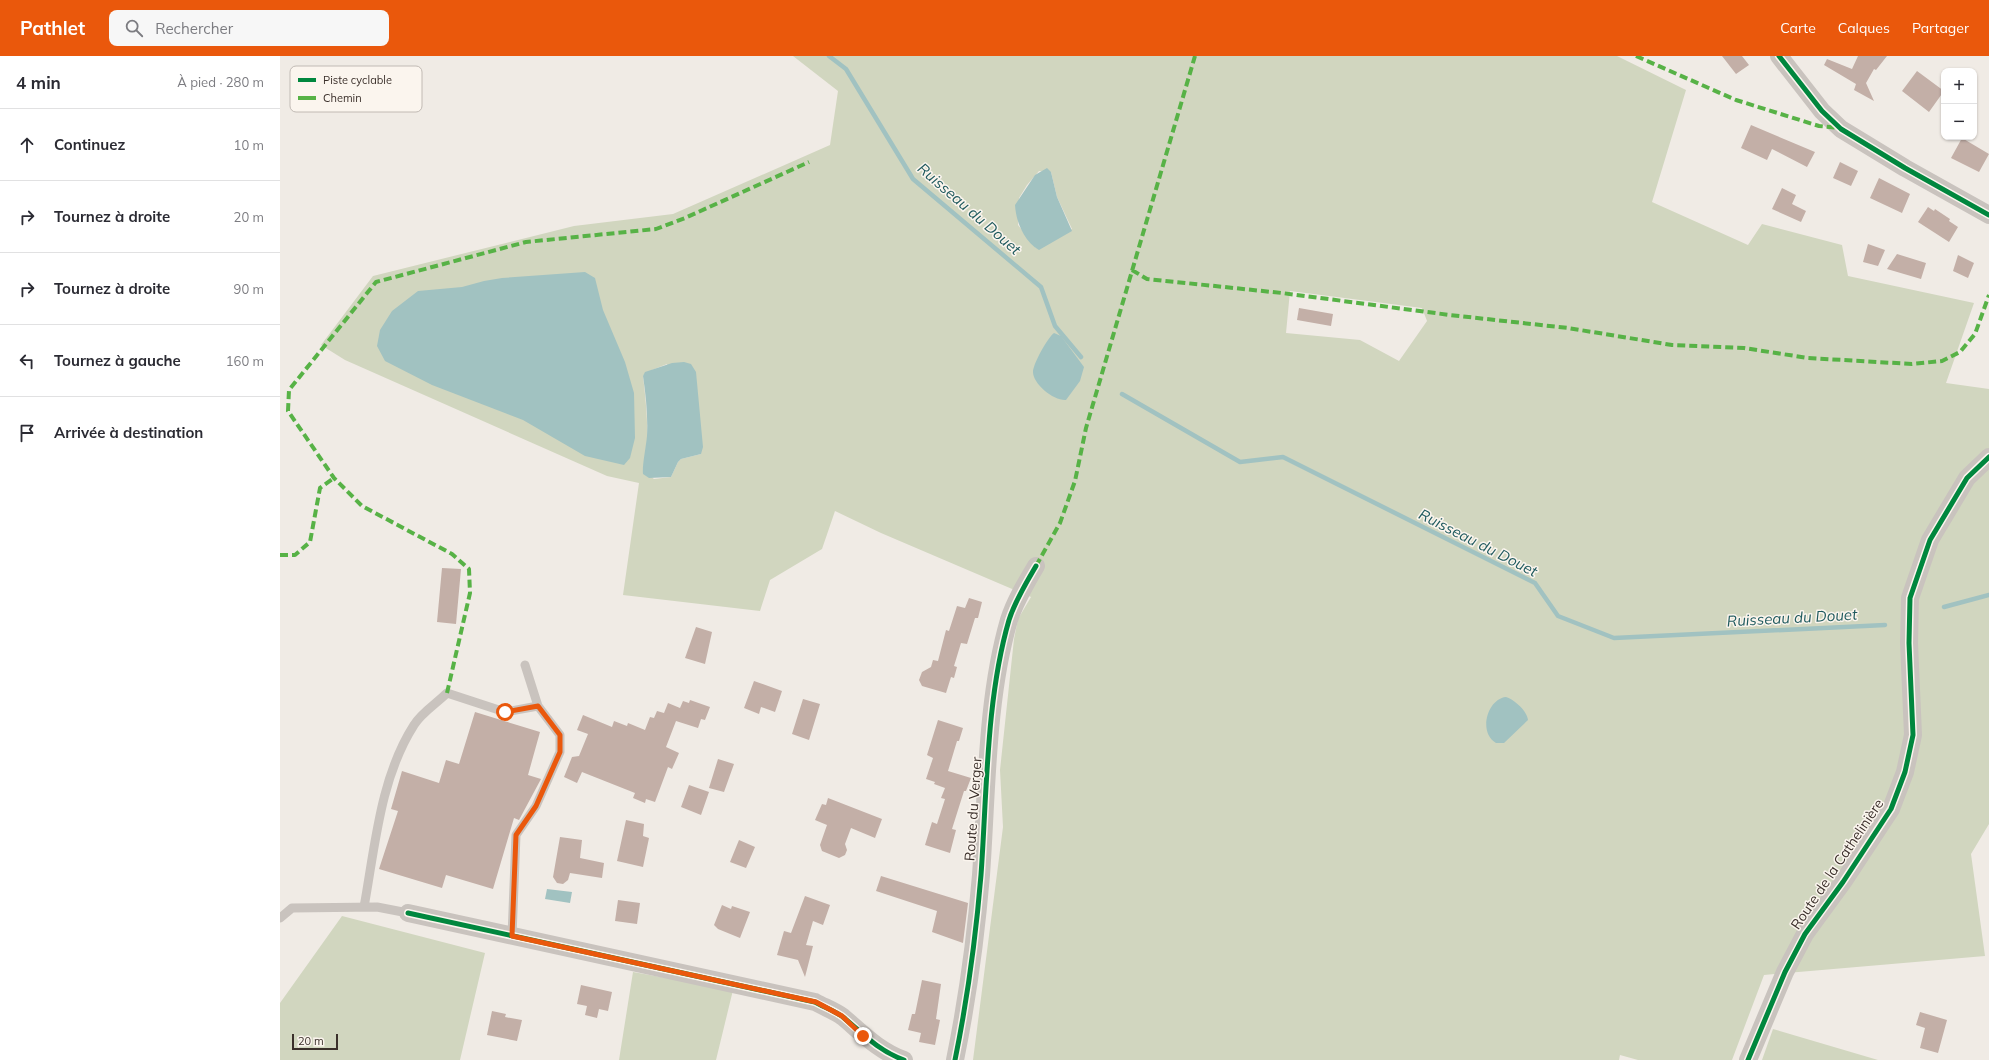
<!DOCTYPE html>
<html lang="fr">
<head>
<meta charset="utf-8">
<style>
  body { margin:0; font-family:Mulish,sans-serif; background:#f7f7f7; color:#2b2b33 }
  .controls { position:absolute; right:12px; top:12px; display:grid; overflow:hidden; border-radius:8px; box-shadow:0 1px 3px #0004 }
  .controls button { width:36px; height:36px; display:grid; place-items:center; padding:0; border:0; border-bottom:1px solid #e1e1e2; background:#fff; color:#2b2b33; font:20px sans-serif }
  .scale { position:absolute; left:12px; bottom:10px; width:46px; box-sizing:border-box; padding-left:4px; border:2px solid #3b302b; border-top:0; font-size:11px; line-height:14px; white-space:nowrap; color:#3b302b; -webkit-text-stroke:3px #fbf5ee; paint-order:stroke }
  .stop { position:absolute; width:12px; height:12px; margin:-9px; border:3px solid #ea580c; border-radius:50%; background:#fff }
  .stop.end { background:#ea580c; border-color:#fff; box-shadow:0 1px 4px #0008 }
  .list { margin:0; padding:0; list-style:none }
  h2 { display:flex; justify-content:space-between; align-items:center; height:52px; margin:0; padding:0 16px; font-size:17px }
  h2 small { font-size:13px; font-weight:400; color:#7c7c81 }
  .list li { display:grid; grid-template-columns:26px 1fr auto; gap:12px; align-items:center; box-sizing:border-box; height:72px; padding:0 16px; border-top:1px solid #e1e1e2 }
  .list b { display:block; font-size:15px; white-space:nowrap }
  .list em { font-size:13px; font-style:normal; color:#7c7c81 }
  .icon { flex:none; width:22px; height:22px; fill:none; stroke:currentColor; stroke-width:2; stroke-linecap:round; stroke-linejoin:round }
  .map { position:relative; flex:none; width:1709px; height:1004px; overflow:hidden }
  header { display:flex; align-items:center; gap:24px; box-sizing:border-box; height:56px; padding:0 20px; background:#ea580c; color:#fff }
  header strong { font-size:19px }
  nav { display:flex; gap:22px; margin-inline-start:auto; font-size:14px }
  .search { width:280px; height:36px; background:#f7f7f7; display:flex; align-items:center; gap:10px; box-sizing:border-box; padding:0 14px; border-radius:8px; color:#7c7c81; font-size:15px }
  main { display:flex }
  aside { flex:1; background:#fff }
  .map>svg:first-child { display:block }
  .green { fill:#d1d6bf; fill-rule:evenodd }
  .water { fill:#a1c2c1 }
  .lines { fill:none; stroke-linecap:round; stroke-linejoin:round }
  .stream { stroke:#a1c2c1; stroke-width:4.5 }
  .building { fill:#c3afa7 }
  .service { stroke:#c9c3be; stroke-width:9 }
  .minor { stroke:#c9c3be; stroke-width:18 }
  .quiet { stroke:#57b246; stroke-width:4; stroke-dasharray:8 4; stroke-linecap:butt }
  .cycleway-casing { stroke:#fbf5ee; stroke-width:8 }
  .cycleway { stroke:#00873e; stroke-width:5 }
  .route { stroke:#ea580c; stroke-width:5 }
  .labels { text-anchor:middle; stroke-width:3; stroke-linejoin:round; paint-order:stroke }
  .street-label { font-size:14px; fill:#3b302b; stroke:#fbf5ee }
  .water-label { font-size:15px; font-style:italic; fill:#1f5a5e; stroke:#fbf5ee }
  .key { fill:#fbf5ee; stroke:#c1bab4; stroke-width:1 }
  .key-label { font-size:11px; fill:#3b302b }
</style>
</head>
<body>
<header>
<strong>Pathlet</strong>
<div class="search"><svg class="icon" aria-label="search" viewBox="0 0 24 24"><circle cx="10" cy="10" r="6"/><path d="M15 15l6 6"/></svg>Rechercher</div>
<nav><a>Carte</a><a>Calques</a><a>Partager</a></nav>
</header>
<main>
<aside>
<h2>4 min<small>À pied · 280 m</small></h2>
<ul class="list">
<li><svg class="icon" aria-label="ahead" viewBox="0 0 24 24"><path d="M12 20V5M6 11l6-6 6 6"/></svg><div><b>Continuez</b></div><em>10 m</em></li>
<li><svg class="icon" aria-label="right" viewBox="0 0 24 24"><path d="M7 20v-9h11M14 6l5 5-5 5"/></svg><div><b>Tournez à droite</b></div><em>20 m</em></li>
<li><svg class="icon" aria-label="right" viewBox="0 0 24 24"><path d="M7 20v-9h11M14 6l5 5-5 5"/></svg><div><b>Tournez à droite</b></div><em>90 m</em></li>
<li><svg class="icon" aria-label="left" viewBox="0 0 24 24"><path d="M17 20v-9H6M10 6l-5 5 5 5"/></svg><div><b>Tournez à gauche</b></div><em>160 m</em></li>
<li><svg class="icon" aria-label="arrive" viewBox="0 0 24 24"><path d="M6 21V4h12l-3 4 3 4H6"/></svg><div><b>Arrivée à destination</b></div></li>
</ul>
</aside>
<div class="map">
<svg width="1709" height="1004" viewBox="0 0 1709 1004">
  <rect width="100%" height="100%" fill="#f0ebe5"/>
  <!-- green -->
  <path class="green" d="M513,0H1337L1406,34L1372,146L1468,189L1482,168L1562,189L1568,220L1694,247L1666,327L1709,333V768L1691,798L1705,900L1484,919L1452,1004H1358L1340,999L1339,1004H693L723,771L720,714L734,583L738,563L751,541L601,477L555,455L542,493L490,524L480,555L343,539L359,427L327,420L65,304L41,289L93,220L294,170L393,158L550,89L558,35ZM759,115L771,116L777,141L792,173L756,192L738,169L739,142L747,129ZM1010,235L1142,252L1147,265L1119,305L1080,284L1006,277ZM387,308L421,398L401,403L398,406L391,421L374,423L363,414C371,391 366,345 363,320L372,314Z
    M62,860L205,897L180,1004H0V947Z
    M353,916L453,934L436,1004H339Z
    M1493,973L1598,1004H1482Z"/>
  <!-- water -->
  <path class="water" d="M767,112L771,116L777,141L792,175L759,194C744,185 736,166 735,149L755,119Z
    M305,216L315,222L323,254L345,306L354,337L355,382L350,402L344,409L305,400L243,364L152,329L105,305L97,290L100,274L112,255L138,235L182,231L204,225L222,222Z
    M774,277L781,280L804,311L800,325L786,344C774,345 753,328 753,316C753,308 768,281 774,277Z
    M404,306L411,308L416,316L423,391L421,398L401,403L398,406L391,421L369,422L363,418C362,410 366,391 367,380C368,361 366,340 363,320L365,316L392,307Z
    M1226,641C1235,644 1247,655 1248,664L1224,687H1216C1198,677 1207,643 1226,641Z
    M267,833L292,836L290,847L265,843Z"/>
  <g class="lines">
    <!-- stream -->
    <path class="stream" d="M549,0L566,13L633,123L761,231L775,270L801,301
      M842,338L960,406L1003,401L1255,527L1278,560L1334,582L1605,569
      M1664,551L1709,539"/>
  </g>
  <!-- building -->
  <path class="building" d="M1442,0H1462L1469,9L1456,18Z
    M1578,0H1607L1596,14L1594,13L1586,27L1594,45L1574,34L1576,28L1544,9L1547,3L1572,13Z
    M1637,15L1664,35L1649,56L1622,35Z
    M1471,69L1535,96L1527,111L1492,93L1487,104L1461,92Z
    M1682,82L1709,98L1699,116L1671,102Z
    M1560,106L1578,115L1571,130L1553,122Z
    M1599,122L1630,138L1622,157L1590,142Z
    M1502,132L1516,139L1512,148L1526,155L1521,166L1492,153Z
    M1648,151L1654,155L1655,153L1670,163L1669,165L1678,171L1669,186L1638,166Z
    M1588,188L1605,194L1598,210L1583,206Z
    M1617,198L1646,207L1641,223L1607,213Z
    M1678,199L1694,207L1688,222L1673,215Z
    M1019,252L1053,258L1051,270L1017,264Z
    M162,512L181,513L176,568L157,566Z
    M689,542L702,546L698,562H695L687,588L681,587L674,610L677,611L674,622L671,621L666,637L642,630L639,624L642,616L651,611L653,604L658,605L666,574L669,575L677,550L685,552Z
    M416,571L432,576L425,608L405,602Z
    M474,625L502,635L495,656L481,651L479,658L464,652Z
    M523,643L540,648L529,684L512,678Z
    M410,644L430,651L425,664L421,663L418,672L396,665L386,691L399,697L392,713L388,711L375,746L366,743L365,747L353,742L355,737L302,716L297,727L284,721L292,701L299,700L308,678L297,674L303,659L332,671L334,665L347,670L348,667L365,674L370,661L374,662L377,655L384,657L388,647L400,652L403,645L409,647Z
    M195,656L260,676L248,719L261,723L239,764L234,762L213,833L166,819L162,832L99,813L118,755L111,753L122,715L159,727L166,704L179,708Z
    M658,664L683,672L679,685H677L668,715L691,722L686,735H684L672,773L676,774L670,797L645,789L652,766L657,768L665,743L661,742L665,732L654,728L655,726L646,723L653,702L647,699Z
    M438,703L454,708L444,736L429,732Z
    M409,729L429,736L421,759L401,751Z
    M548,742L602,763L595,782L571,772L565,788L567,794L565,799L559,802L542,795L540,789L547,769L535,764L542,748L546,749Z
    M346,764L364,768L363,780L369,782L363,811L337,805Z
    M280,781L302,784L300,802L324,807L322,822L290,817L288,824L283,828L277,827L273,821Z
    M459,784L475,791L466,812L450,806Z
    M601,820L688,847L683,887L652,876L657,855L596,835Z
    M525,840L550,849L543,869L533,865L526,889L533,890L525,921L518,904L497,899L504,875L511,877Z
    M338,844L360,847L357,868L335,865Z
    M442,849L451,853L452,850L470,856L460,882L438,873L434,869Z
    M642,924L661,928L656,963L660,964L655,989L639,986L641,977L628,974L632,958H635Z
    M301,929L332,936L328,955L319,953L317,962L305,959L307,950L297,948Z
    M212,955L226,958L225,961L242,964L237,985L207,979Z
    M1640,956L1667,964L1658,997L1640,992L1645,972L1636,969Z"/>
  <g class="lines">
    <!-- service -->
    <path class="service" d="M84,851C95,791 100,722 134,669C141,657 157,647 167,637L225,656L258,650
      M0,862L12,852L97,851L128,857
      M232,880L236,779L256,750L280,696V679L258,650L245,609"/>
    <!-- minor -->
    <path class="minor" d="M1499,0L1542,55L1561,73L1625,112L1709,159
      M128,857L535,946C544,951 555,955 563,961C583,978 599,995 624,1004
      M675,1004C687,945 696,879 701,819C707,736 706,643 729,564C735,545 746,527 756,510
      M1468,1004L1505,916L1525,878L1563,826L1611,753L1625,716L1633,679L1629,587L1630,542L1650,484L1687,422L1709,401"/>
    <!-- quiet -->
    <path class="quiet" d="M1356,0L1456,44L1539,70L1559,72
      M852,214L867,223L1002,237L1170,259L1288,272L1392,289L1464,292L1528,302L1632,308L1662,305L1680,296L1695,278L1709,239
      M0,499H15L30,486L40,432L54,422
      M756,510L780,467L795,425L806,372L915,0
      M167,637L190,537L189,513L172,498L82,450L54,422L8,355L9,334L96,226L246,186L376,173L405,162L529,106"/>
    <!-- cycleway casing -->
    <g class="cycleway-casing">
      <path id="cycleway" d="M1499,0L1542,55L1561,73L1625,112L1709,159
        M128,857L535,946C544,951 555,955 563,961C583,978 599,995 624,1004
        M675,1004C687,945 696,879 701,819C707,736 706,643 729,564C735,545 746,527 756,510
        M1468,1004L1505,916L1525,878L1563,826L1611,753L1625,716L1633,679L1629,587L1630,542L1650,484L1687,422L1709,401"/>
    </g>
    <!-- cycleway -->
    <use href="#cycleway" class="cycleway"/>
  </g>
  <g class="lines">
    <!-- route -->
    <path class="route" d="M225,656L258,650L280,679V696L256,750L236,779L232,880L536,946L562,960L583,980"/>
  </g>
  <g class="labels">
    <!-- street labels -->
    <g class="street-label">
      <text transform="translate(693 753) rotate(-86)" y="5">Route du Verger</text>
      <text transform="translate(1557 808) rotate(-56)" y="5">Route de la Cathelinière</text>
    </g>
    <!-- water labels -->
    <g class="water-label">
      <text transform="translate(689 153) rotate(41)" y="5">Ruisseau du Douet</text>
      <text transform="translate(1198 487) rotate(27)" y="5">Ruisseau du Douet</text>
      <text transform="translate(1512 562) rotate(-3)" y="5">Ruisseau du Douet</text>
    </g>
  </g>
  <!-- legend -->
  <rect x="10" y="10" width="132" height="46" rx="6" class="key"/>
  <rect x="18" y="22" width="18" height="4" fill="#00873e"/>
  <rect x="18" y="40" width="18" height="4" fill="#57b246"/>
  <g class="key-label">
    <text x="43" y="28">Piste cyclable</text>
    <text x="43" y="46">Chemin</text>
  </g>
</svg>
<div class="controls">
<button>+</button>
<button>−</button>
</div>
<div class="scale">20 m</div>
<div class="stop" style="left:225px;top:656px"></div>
<div class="stop end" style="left:583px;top:980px"></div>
</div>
</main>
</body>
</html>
